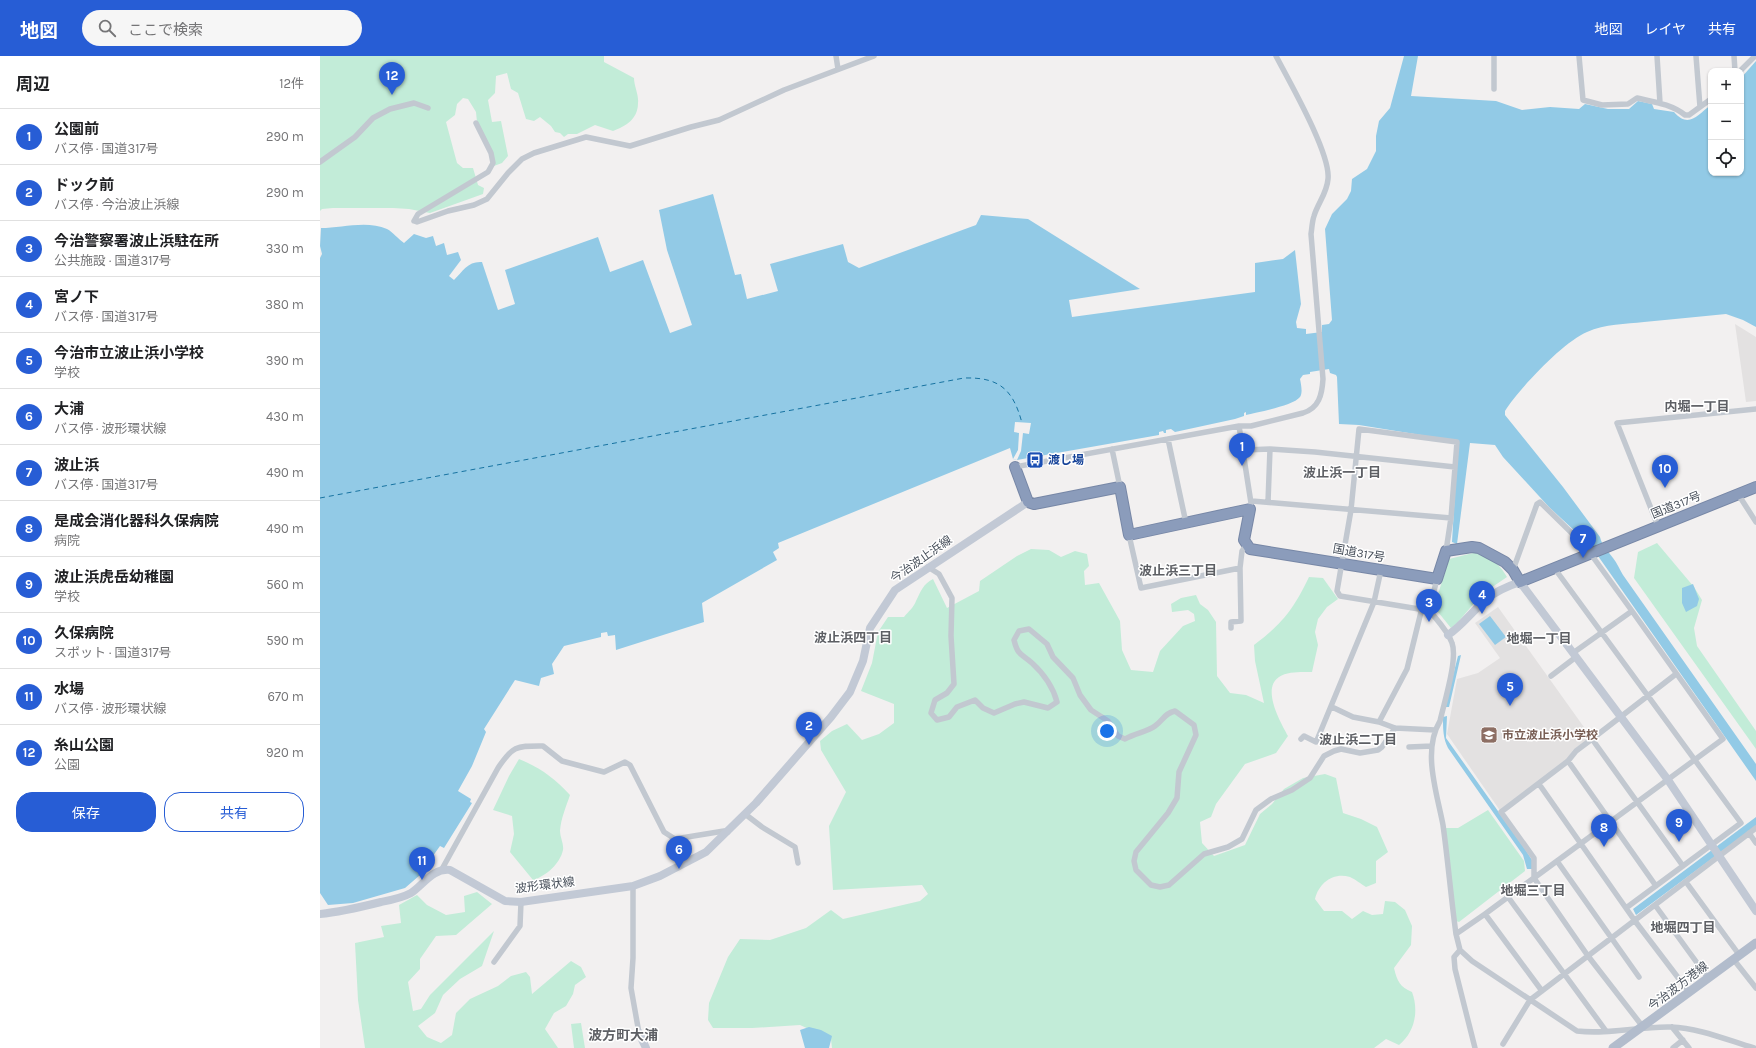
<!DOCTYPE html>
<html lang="ja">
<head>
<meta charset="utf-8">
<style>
  body { margin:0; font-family:Karla,"Noto Sans JP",sans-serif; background:#f6f6f6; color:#202124 }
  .controls { position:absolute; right:12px; top:12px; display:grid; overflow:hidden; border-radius:8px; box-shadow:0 1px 3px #0004 }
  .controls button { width:36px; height:36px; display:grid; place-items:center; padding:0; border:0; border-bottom:1px solid #e0e0e0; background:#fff; color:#202124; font:20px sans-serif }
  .you { position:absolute; left:787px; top:675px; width:14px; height:14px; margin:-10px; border:3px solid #fff; border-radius:50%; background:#1a73e8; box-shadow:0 0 0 6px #1a73e833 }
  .badge { display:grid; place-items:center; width:26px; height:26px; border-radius:50%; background:#275dd5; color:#fff; font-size:13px; font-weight:700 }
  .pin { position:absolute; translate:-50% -33px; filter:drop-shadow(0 1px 2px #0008) }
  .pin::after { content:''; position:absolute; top:21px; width:14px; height:12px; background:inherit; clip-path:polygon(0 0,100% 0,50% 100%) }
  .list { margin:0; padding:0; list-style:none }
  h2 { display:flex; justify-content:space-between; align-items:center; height:52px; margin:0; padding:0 16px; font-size:17px }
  h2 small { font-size:13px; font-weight:400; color:#757577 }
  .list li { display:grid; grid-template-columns:26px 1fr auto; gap:12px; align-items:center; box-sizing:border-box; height:56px; padding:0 16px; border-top:1px solid #e0e0e0 }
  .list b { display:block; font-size:15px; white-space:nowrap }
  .list p { margin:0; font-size:13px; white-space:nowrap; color:#757577 }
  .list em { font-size:13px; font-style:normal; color:#757577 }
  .actions { display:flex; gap:8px; padding:12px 16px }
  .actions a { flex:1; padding:9px 0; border:1px solid #275dd5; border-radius:16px; text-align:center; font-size:14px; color:#275dd5 }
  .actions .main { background:#275dd5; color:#fff }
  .icon { flex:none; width:22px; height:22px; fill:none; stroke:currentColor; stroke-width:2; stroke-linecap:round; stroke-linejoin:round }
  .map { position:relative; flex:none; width:1436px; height:992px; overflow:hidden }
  header { display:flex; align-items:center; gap:24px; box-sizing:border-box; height:56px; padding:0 20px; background:#275dd5; color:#fff }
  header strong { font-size:19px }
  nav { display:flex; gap:22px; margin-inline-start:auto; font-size:14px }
  .search { width:280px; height:36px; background:#f6f6f6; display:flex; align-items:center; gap:10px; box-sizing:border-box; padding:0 14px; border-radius:22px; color:#757577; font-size:15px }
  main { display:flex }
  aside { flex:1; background:#fff }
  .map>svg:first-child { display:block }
  .education { fill:#e3e1e1 }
  .green { fill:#c2ecd8 }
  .water { fill:#92cae6 }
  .pier { fill:#f2f0f0 }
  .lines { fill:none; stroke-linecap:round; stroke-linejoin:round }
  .ferry { stroke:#1773a1; stroke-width:1; stroke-dasharray:5 4; stroke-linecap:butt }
  .highway-casing { stroke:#7787a6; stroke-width:12 }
  .street { stroke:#c2c8d0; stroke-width:5.5 }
  .secondary { stroke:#c2c9d5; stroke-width:8 }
  .primary { stroke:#b2bccc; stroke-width:9 }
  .highway { stroke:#8b9cbb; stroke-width:10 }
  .labels { text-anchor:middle; stroke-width:3; stroke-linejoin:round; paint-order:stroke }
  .transit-label { font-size:12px; font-weight:bold; fill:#164399; stroke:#fff; text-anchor:start }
  .street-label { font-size:12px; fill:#49515c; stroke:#fff }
  .education-label { font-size:12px; font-weight:bold; fill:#785e54; stroke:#fff; text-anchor:start }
  .neighbourhood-label { font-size:13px; font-weight:bold; fill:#5d5f64; stroke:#fff }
  .quarter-label { font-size:14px; font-weight:bold; fill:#5d5f64; stroke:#fff }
</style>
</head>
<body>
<header>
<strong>地図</strong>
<div class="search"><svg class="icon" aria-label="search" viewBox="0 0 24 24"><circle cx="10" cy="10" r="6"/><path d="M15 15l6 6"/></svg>ここで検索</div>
<nav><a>地図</a><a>レイヤ</a><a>共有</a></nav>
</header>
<main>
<aside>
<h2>周辺<small>12件</small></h2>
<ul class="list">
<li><span class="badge">1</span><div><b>公園前</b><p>バス停 · 国道317号</p></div><em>290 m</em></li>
<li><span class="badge">2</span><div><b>ドック前</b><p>バス停 · 今治波止浜線</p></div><em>290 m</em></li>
<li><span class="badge">3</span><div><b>今治警察署波止浜駐在所</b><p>公共施設 · 国道317号</p></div><em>330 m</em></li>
<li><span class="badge">4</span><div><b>宮ノ下</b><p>バス停 · 国道317号</p></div><em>380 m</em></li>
<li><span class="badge">5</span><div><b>今治市立波止浜小学校</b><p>学校</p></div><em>390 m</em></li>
<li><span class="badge">6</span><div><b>大浦</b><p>バス停 · 波形環状線</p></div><em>430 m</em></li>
<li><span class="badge">7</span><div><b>波止浜</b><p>バス停 · 国道317号</p></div><em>490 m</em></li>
<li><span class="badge">8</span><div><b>是成会消化器科久保病院</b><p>病院</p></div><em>490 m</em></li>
<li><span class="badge">9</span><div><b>波止浜虎岳幼稚園</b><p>学校</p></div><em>560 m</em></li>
<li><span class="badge">10</span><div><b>久保病院</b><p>スポット · 国道317号</p></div><em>590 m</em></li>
<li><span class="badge">11</span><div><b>水場</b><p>バス停 · 波形環状線</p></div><em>670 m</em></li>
<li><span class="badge">12</span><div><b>糸山公園</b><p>公園</p></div><em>920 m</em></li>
</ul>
<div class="actions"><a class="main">保存</a><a>共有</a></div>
</aside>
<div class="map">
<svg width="1436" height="992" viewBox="0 0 1436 992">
  <rect width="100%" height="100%" fill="#f2f0f0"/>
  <!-- education -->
  <path class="education" d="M1415,268L1436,281V345L1426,346Z
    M1178,551L1271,681L1253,694L1245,706L1181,756L1127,678L1137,623L1158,617L1180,602L1155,567Z"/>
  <!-- green -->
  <path class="green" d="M0,0H284V6L314,22C314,30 319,39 318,47C318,63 306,70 293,75L275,69L257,78H248L244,81L240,77L235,76L231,70L220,61L214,65L206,63L198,37L191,33L187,17L176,20L175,37L168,44L172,66L181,65L188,100L182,107L174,110L157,66L156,56L148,43L143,42L137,48L135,59L126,66L137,107L143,112H153L158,129L164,132L163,138L110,157L89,153L73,152H13L2,153L0,155Z
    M1337,487L1374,531L1382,544L1374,572L1377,590L1436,675V693L1314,522L1318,496Z
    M711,493L729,494L741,501L755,495L767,498L769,510L764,515L765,529L779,527L800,565L802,594L811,614L833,616L840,595L863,570L875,565L874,558L868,554L852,556L851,548L861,542L876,539L880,548L888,554L896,566L897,620L910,637L926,639L944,647L935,605L934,589C963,567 973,554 989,521L1003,522L1018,543L1007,551L998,563L995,576L998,589L992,616C982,616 968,615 959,621C941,633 961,667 968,680L956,697L925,708L896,748L891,761L880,766L882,787L894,800L925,789L940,758L952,748L964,733L983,722L1005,718L1016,722L1023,757L1041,763L1057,771L1068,796L1056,805V827L1046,831C1041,828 1035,823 1030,821C1013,816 999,827 995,843L1004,855H1022L1032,863L1043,855L1052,859L1063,858L1065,845L1075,846L1085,854L1092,870L1091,889L1074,912C1077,925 1080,931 1092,936C1099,955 1095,976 1079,989L1066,983L1054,992H512L511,983L480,969L432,972H393L388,964L389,947L408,901L420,883L450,884L486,872L511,854L523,863L600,845L608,838L602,829L513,834L509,770L526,736L501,694L500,685L512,675L527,668L542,684L559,678L574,667V648L541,635L552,607L558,576L568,561H584C588,556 594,551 596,545C601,535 603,528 613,523L627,552L659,535L660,525L697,500Z
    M1157,496C1172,503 1179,507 1187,521L1162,538L1138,566L1131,572L1114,551L1129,503Z
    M199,703C221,712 234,722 250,739C246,751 241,762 240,775C240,781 244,788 243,794C240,808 226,820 213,824L190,796L194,778L192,760L173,754L189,720Z
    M1168,754L1204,805L1205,815L1139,866L1136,865L1125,772H1138Z
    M157,836L172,848L136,879L116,880L100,903V913L88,926L93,955L101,953L110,939L174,875L162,910L140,923L123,939L115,957L98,970L107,981L121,987L132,979L136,957L150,943L178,930L191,920L206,916L210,921L212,938L251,905L261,911L266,921L255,929L253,938L246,950L234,957L225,973L238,992H45L38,944L35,887L64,881L61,870L81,867L79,849L97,839L107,849L126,859L145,856L144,840Z
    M261,967L265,992H254L251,968Z"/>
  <!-- water -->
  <path class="water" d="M1084,0H1098L1091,40L1176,45L1202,54L1230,51L1259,53L1265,48L1288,53H1309L1318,45L1332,48L1334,53L1354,56C1369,73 1377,59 1391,49V117H1421V22L1436,5V271L1423,264L1406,258C1379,261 1352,263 1324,266C1306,268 1285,268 1267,276C1243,286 1199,333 1185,355V359L1243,431L1280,481C1282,490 1288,495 1293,502C1297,507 1300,514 1303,519L1436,708V725L1271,490L1229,451L1183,401L1175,389L1150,387L1137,488L1132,486L1138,385L1039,369L1019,368L1017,321L1016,319L1010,317L1009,313L990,316V318L983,319L980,323C981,328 983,337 980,341C973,350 937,356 926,359V356L924,357V360L915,363L855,376L851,373L846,374V377H844L843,375L839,376V379L697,404L693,403L690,392L458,487L459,492L453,496L457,504L382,547L384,566L296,594L295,579L288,580L287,576L281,577V581L244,590L232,608L234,618L221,622L219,630L195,624L164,673L166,676L152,710L138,735L151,743L150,746L152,747L124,792L120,790L110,804L114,807L85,832L33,847L8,849L0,837V202L2,198L0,190L1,172C21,172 47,164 67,173C73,176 78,183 84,187L94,178L106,182L113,180L116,190L124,187L127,199L138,196L141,204L129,220L134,224C143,215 148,205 162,206L178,254L195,248L185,214L278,181L290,216L323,204L350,277L372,269L347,194L339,154L393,138L415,219L421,218L427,243L458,235L450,208L523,188L528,206L539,212L656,169L661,159L708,163L820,233L749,244L752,261L935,236V207L963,203L975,194L981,248L976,266L977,272L986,273V278L1002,276V269L1009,268L1012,264L1005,173L1012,158L1027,143L1031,135L1032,123L1047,113L1056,95V80L1059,65L1070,52Z
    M1373,528L1379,543L1377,550L1366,556L1362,547V532Z
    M1170,560L1186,581L1175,589L1159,568Z
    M1141,599L1129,651H1125L1138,600Z
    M1127,660L1126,682L1205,793L1212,804V813H1207L1203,799L1128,692C1123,682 1123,673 1123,661Z
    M1436,761V770L1316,859L1313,853Z
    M489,971L501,974L512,980L509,992H485L480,974Z"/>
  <!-- pier -->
  <path class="pier" d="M695,366L711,367L709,378L703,377L701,395L697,404L693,403L698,394L699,377L694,376Z"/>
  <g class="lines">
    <!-- ferry -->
    <path class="ferry" d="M0,442L644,322C679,321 693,333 702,367"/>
    <!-- highway casing -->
    <g class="highway-casing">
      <path id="highway" d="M695,411L708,446L714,448L800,431L809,479L930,453L924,484L930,493L1117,523L1126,495L1152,491L1159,492L1185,506L1193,514L1200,526L1436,431"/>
    </g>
    <!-- street -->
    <path class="street" d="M516,0L518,13
      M1259,0L1263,44L1282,49L1308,48L1317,42C1334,46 1351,48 1365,59H1369L1391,43
      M1337,0L1340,47
      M1376,0L1380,51
      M1414,0L1415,15
      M1420,15L1435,0
      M1174,33V0
      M156,67L171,97L173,107L168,116L98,158L94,165L97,166L128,155L154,149L167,143L188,117L202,103L214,97L266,81L310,90L371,71L399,64L464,34L554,0
      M0,106L35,81L53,62L70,53L94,47L108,52
      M919,370L931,447
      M848,383L866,467
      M792,393L800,431
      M924,394L950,393L995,396L1135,411
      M695,411L919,370H931L983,357C999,352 1002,339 1003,323L991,178C992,172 992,166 994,160C998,147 1007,137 1008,123C1011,98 969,25 956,0
      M1418,438L1436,466
      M932,445L1131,462
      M948,446L950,393
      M1338,470L1297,367L1436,353
      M809,479L821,532L920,512L922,495L927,488
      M608,511L619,518L632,542L631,580L634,628L627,637L615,644L611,657L617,664L629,661L637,651L655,644L663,652L674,657L695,648L704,646L728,652L737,646C733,631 724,618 712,607C701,597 698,600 694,584L699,575L709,573L727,588L733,601L753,622L760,639L771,654L788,665L798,680L805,683C815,677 827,676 835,670C843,664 845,657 855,655L874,669L876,679L859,716L857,742L848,757L816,796L814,805L816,814L831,829L840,831L849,829L884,798L908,791L922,783L936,754L951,743L972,734L990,722L1004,700L1014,695L1021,693L1040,697L1058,694L1062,691L1075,672
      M1235,513L1421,767L1306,852
      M1193,514L1217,448L1220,446L1265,490L1312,555
      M1117,523L1109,554C1117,564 1128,575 1132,587C1138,603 1124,647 1120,665C1102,695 1117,737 1123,769C1128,805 1131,842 1136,878L1140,894L1152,905L1257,975C1288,979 1320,970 1351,971C1379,972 1407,984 1434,992
      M1109,554L1101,556L1099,553L1020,540L1017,535L1031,454L1039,373L1137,386L1131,462L1126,495
      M911,572V566L921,565L920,512
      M1253,597L1312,555L1403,683L1188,841L1286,975
      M1356,618L1272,683L1363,810
      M1231,620L1256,601
      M1012,651L1033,661L1059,666L1075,672L1115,674
      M1059,666L1087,613L1101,556
      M981,683L984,680L996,686L997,684L1054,546L1061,514
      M1089,691L1112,690
      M1248,705L1256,695L1272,683
      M1219,728L1315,865L1369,936
      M425,758L442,771L475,791L478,807
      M1429,777L1436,787
      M1237,805L1319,921
      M122,813L178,712C193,689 197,690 223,690L242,705L284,716L305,706L310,709L344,776L355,783L404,775L408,776
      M1366,826L1420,900
      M313,830V902L311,932L319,977
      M1188,841L1165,858L1222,935
      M1335,849L1388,922
      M1136,878L1165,858
      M1140,894L1134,901L1135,913L1155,992
      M1414,904L1436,932
      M174,906L200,870L201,846
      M1323,971L1268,900L1214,822V802L1181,756L1248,705L1336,830
      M1352,971L1369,992
      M1183,988L1210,944L1436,772
      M1353,992L1363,984"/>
    <!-- secondary -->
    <path class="secondary" d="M1128,579C1143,569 1153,554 1167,543C1176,535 1188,530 1200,526L1348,724L1436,855
      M0,858C21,856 41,851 61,846C71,844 82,842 91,837C104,828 113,812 130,814L185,845L201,846L313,830L340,820L386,796L436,747L511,661L530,636L543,605L550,572L575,534L708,446
      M319,977L326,992"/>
    <!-- primary -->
    <path class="primary" d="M1293,992L1436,887"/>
    <!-- highway -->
    <use href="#highway" class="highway"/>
  </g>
  <!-- icons -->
  <defs>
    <g id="bus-square" transform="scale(0.9)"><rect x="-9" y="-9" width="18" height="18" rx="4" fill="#1a4fb4" stroke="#fff"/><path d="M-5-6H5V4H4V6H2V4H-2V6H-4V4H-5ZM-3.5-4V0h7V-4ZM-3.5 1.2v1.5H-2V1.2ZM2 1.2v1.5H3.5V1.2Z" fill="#fff"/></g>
    <g id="school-square" transform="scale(0.9)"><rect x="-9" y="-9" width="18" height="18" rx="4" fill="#8d6e63" stroke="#fff"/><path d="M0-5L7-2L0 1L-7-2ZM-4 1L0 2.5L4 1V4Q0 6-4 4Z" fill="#fff"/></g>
  </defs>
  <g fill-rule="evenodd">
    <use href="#bus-square" x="715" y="404"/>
    <use href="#school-square" x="1169" y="679"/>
  </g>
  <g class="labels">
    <!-- transit labels -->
    <g class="transit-label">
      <text x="728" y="408">渡し場</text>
    </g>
    <!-- street labels -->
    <g class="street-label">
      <text transform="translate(1356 449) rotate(-22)" y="4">国道317号</text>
      <text transform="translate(1039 497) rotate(10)" y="4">国道317号</text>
      <text transform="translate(601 503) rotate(-35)" y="4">今治波止浜線</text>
      <text transform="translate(225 829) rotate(-7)" y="4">波形環状線</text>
      <text transform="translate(1358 930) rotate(-37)" y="4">今治波方港線</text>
    </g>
    <!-- education labels -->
    <g class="education-label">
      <text x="1182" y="683">市立波止浜小学校</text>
    </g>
    <!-- neighbourhood labels -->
    <g class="neighbourhood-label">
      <text x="1377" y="355">内堀一丁目</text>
      <text x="1022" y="421">波止浜一丁目</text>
      <text x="858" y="519">波止浜三丁目</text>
      <text x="533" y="586">波止浜四丁目</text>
      <text x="1219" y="587">地堀一丁目</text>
      <text x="1038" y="688">波止浜二丁目</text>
      <text x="1213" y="839">地堀三丁目</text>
      <text x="1363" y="876">地堀四丁目</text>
    </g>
    <!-- quarter labels -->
    <g class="quarter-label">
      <text x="303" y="984">波方町大浦</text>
    </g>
  </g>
</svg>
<div class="controls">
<button>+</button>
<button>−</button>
<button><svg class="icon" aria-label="locate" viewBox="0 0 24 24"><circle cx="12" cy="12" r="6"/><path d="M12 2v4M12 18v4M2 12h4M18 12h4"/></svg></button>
</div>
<div class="you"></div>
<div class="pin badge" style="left:922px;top:410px">1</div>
<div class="pin badge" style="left:489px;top:689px">2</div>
<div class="pin badge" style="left:1109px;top:566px">3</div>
<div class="pin badge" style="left:1162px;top:558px">4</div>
<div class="pin badge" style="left:1190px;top:650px">5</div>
<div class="pin badge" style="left:359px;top:813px">6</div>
<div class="pin badge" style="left:1263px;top:502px">7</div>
<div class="pin badge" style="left:1284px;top:791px">8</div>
<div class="pin badge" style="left:1359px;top:786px">9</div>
<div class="pin badge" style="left:1345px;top:432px">10</div>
<div class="pin badge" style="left:102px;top:824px">11</div>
<div class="pin badge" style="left:72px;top:39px">12</div>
</div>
</main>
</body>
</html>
